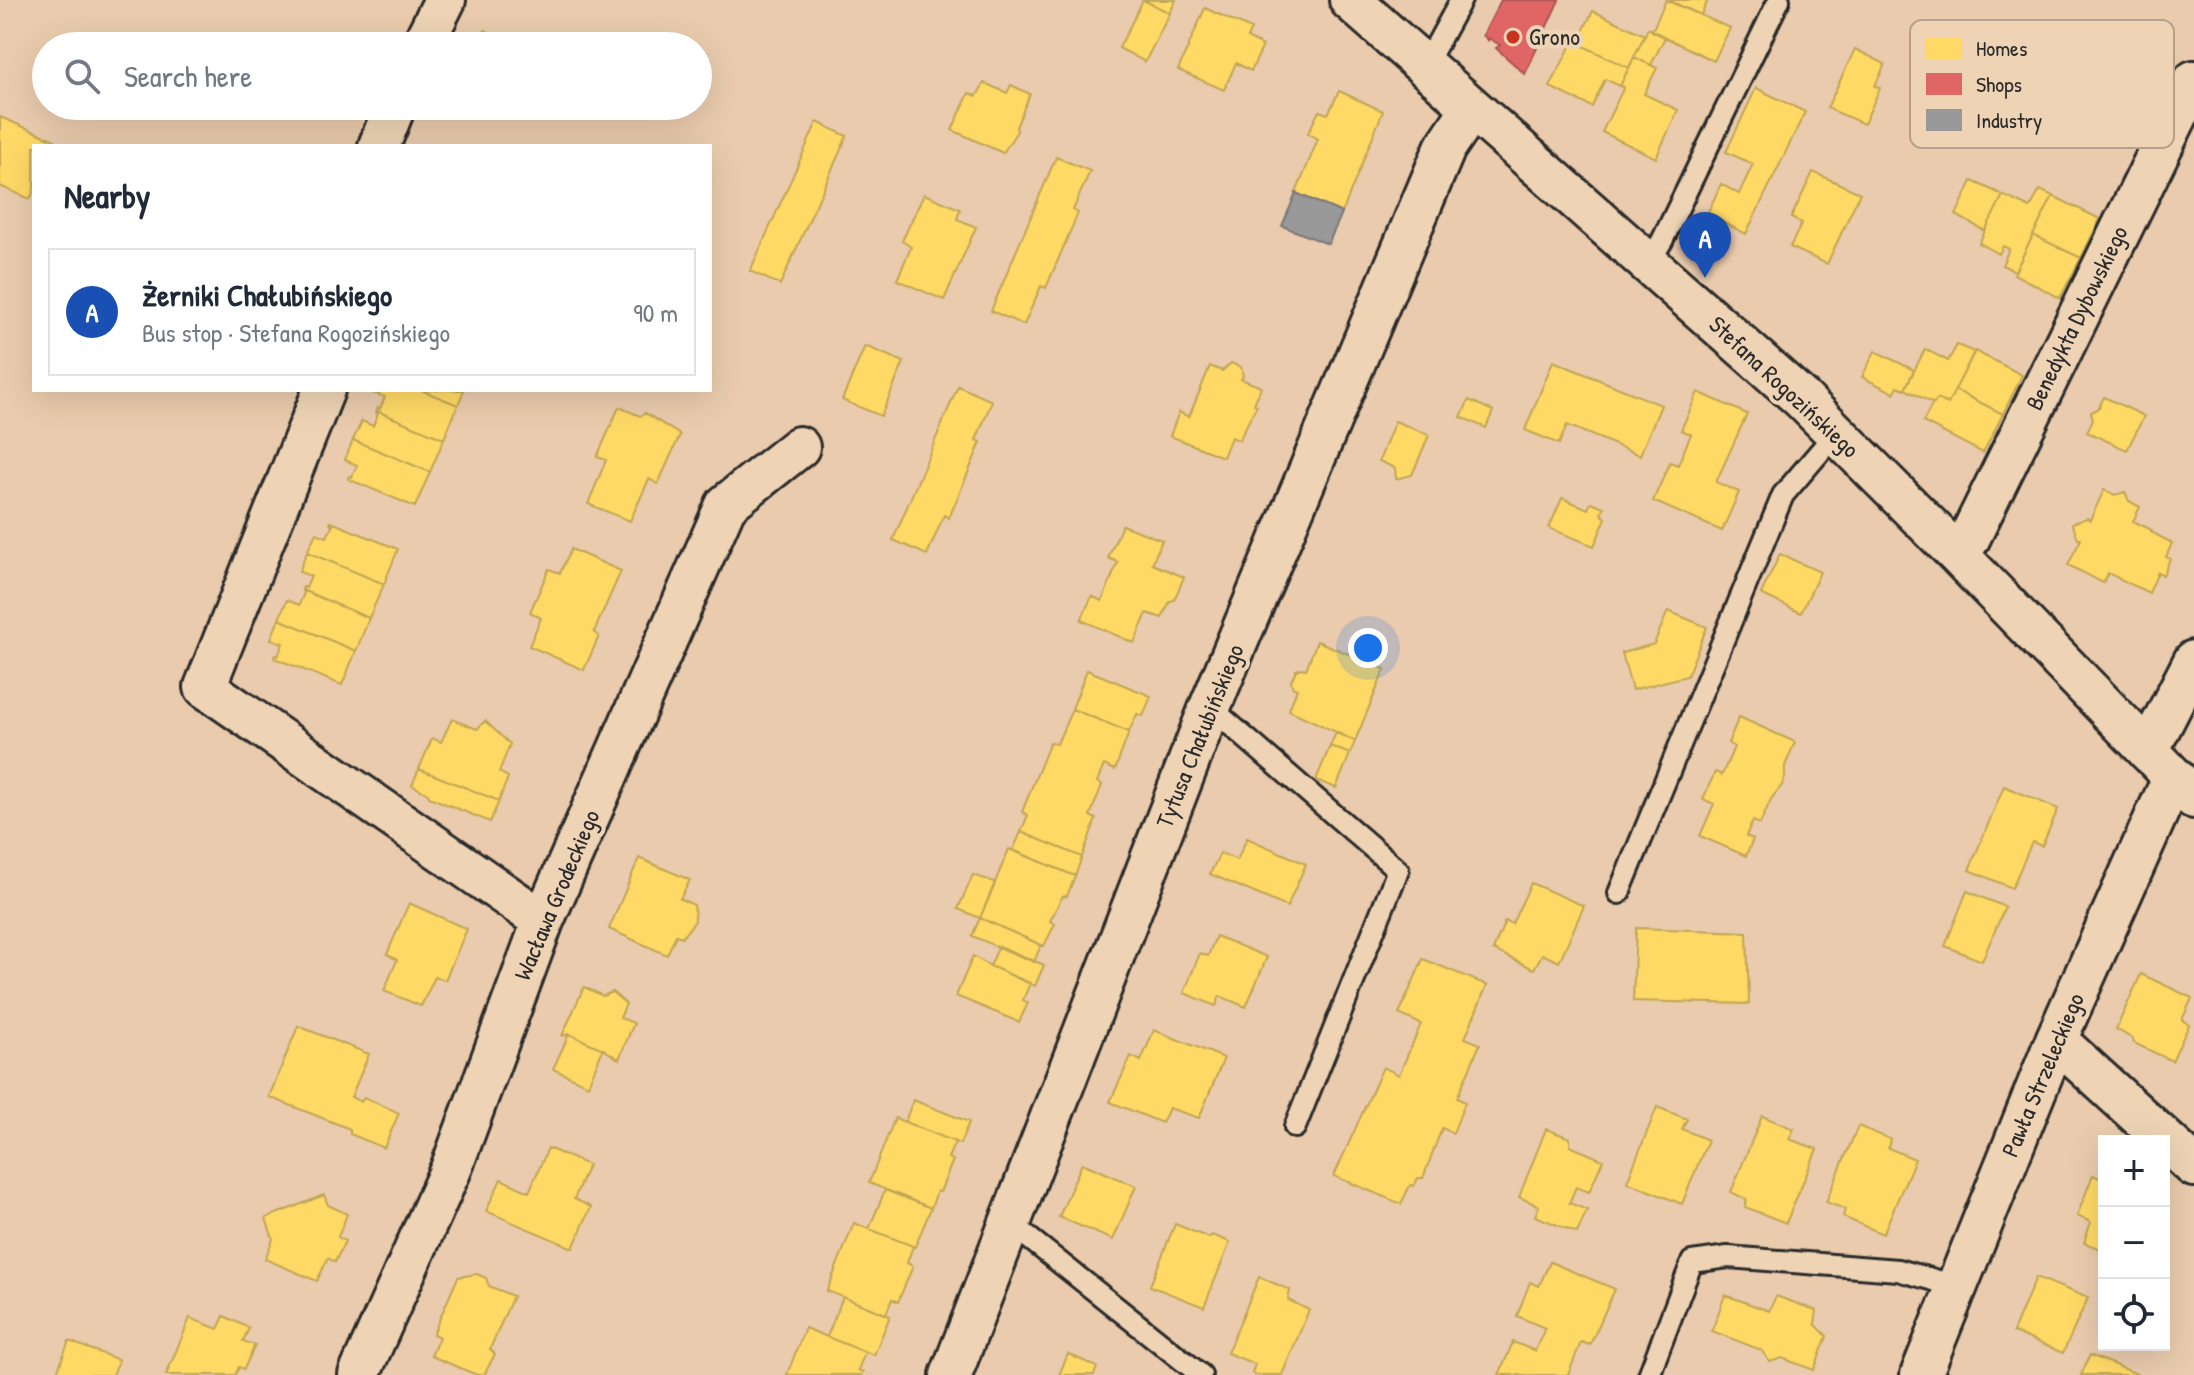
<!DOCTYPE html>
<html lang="en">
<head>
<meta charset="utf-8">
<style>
  body { margin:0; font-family:"Patrick Hand",sans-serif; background:#f6f6f7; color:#1f2937 }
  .controls { position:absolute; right:24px; bottom:24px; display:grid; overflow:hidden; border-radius:0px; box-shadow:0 8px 32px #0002 }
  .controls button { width:72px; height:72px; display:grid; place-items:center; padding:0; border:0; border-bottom:2px solid #e0e1e3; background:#fff; color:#1f2937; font:40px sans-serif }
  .you { position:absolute; left:1368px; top:648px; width:28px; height:28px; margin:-20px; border:6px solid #fff; border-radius:50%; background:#1a73e8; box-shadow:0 0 0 12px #1a73e833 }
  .badge { display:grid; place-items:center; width:52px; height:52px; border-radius:50%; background:#111827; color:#fff; font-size:26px; font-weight:700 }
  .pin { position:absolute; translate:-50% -66px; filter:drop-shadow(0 2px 4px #0008) }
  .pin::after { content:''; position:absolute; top:42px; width:28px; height:24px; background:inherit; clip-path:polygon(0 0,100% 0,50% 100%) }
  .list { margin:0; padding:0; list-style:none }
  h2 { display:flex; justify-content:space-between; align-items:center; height:104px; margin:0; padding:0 32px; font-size:34px }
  h2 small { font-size:26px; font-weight:400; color:#747a83 }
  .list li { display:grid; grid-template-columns:52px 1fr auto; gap:24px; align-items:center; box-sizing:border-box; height:128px; margin:0 16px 16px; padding:0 16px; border:2px solid #e0e1e3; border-radius:0px }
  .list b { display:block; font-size:30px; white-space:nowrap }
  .list p { margin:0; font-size:26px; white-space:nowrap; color:#747a83 }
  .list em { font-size:26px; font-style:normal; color:#747a83 }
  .icon { flex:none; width:44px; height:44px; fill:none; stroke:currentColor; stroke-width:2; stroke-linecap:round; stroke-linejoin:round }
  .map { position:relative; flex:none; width:2194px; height:1375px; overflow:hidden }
  .search { position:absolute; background:#fff; box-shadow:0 8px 32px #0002; left:32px; top:32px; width:680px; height:88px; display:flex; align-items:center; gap:20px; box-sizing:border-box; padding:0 28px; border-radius:44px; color:#747a83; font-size:30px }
  .panel { position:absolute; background:#fff; box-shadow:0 8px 32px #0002; left:32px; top:144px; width:680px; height:248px; border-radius:0px }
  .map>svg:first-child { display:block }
  .homes { fill:#ffd966; stroke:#bfa554; stroke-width:2 }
  .shops { fill:#e06666; stroke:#aa5454; stroke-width:2 }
  .industry { fill:#999; stroke:#787878; stroke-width:2 }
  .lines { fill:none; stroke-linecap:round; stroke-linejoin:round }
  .lane-casing { stroke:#2b2b2b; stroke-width:26 }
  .street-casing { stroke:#2b2b2b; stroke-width:46 }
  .lane { stroke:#eed4b5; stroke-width:20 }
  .street { stroke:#eed4b5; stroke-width:40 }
  .poi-dot { fill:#c8321e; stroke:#eed4b5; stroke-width:3 }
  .labels { text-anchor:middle; stroke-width:8; stroke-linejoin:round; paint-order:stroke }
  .poi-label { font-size:24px; fill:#2b2b2b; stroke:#eed4b5; text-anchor:start }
  .street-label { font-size:24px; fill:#2b2b2b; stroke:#eed4b5 }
  .key { fill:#eed4b5; stroke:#b4a18c; stroke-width:2 }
  .key-label { font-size:22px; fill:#2b2b2b }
</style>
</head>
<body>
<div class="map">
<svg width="2194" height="1375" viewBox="0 0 2194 1375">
  <rect width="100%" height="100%" fill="#eacbad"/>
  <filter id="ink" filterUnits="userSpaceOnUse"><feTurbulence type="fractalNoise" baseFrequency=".0125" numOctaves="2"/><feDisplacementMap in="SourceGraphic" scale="16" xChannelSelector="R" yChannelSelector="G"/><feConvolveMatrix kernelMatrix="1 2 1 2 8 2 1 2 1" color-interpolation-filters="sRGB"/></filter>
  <g filter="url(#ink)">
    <!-- homes -->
    <path class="homes" d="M1143,0L1170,13L1145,62L1119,48Z
      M1143,0H1176L1170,13Z
      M1666,0L1730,28L1714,61L1652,31Z
      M1668,0H1708L1701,15Z
      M1205,8L1251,29L1247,38L1263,46L1251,71L1236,63L1224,90L1178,70Z
      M1593,11L1645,35L1629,68L1577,43Z
      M1648,28L1665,37L1651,65L1634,57Z
      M485,30L515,46H477Z
      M2069,35L2108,55L2117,35L2176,64L2157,103L2059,55Z
      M1573,41L1629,68L1620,86L1605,79L1592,107L1550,87Z
      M1855,49L1885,64L1875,86L1880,88L1864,124L1827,108Z
      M1634,57L1657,68L1644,94L1678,110L1656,158L1602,132L1624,87L1620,86Z
      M984,83L1007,93L1011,85L1030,94L1016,127L1017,131L1003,153L952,130L969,93L977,96Z
      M1756,88L1805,112L1746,234L1707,214L1721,184L1739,194L1753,164L1726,152Z
      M1339,91L1383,111L1342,213L1296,193L1318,139L1308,133L1319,111L1328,114Z
      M0,117L55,140L52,146H34V190L30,199L0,186Z
      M817,122L847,136L780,285L750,271Z
      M1056,157L1090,171L1073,210L1078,213L1046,288L1041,286L1024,325L991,311Z
      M1813,172L1860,193L1827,264L1790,247L1802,223L1791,218Z
      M1972,181L2003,195L1985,231L1956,215Z
      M2040,190L2053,196L2015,271L2002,265L2009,249L2003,246L1999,254L1979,243L2003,195L2030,208Z
      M924,194L960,209L957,219L976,227L944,300L897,280L911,247L902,241Z
      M2053,196L2100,219L2081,258L2033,235Z
      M2033,235L2081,258L2060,298L2014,274Z
      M1957,345L1974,352L1948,404L1937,399L1934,404L1905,389L1925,349L1948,361Z
      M865,346L904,362L881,416L842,400Z
      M1875,351L1914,370L1905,389L1898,386L1894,393L1862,377Z
      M1975,351L2022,375L2003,414L1955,390Z
      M1553,361L1661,405L1640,455L1567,425L1559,444L1525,430Z
      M1231,363L1241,367L1243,376L1241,379L1261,387L1254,404L1257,405L1239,440L1231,437L1223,457L1170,436L1179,412L1189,417L1210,366L1222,371Z
      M958,386L992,401L976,440L981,442L949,518L944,515L927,555L893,540Z
      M374,390H421L458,405L444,439L377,411L378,408L380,409L385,397L373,393Z
      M421,390H464L458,405Z
      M1955,390L2003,414L1983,453L1923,422L1933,403L1934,404L1937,399L1948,404Z
      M1698,392L1747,414L1716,482L1739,492L1722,531L1653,501L1670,462L1678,465L1691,434L1681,430Z
      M2104,397L2144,416L2127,450L2087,432L2093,419L2091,412L2098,409Z
      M1469,400L1493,411L1486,428L1461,417Z
      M619,407L640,416L645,413L680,435L658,484L649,479L630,521L588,504L606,460L597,457Z
      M377,411L444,439L430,472L353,440L362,421L373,426L378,414L376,413Z
      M1395,421L1429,435L1412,475L1396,479L1395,468L1379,461Z
      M353,440L430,472L415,507L348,479L349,476L352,477L357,465L345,460Z
      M2104,490L2115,495L2125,492L2129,501L2140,507L2133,521L2152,530L2151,532L2172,543L2166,557L2170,559L2163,575L2158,572L2149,593L2108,573L2103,583L2068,565L2081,539H2078L2072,523L2087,518L2090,520Z
      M1562,498L1588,509L1591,502L1604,507L1601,514L1606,518L1594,546L1549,528Z
      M331,522L398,549L384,584L307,552L316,533L327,537L333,525L330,524Z
      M1122,525L1162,540L1152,564L1184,577L1174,600L1170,601L1162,618L1147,613L1134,643L1081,620L1092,596L1102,601L1118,562L1108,558Z
      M571,549L621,571L594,632L599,636L584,670L529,646L541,618L530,612L549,569L560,573Z
      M307,552L384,584L369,618L302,590L303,587L306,588L311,576L299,572Z
      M1780,554L1820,572L1801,613L1761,594Z
      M302,590L369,618L356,651L279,619L287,600L299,605L304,593L302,591Z
      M1668,611L1707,627L1687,676L1632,690L1622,653L1654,644Z
      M279,619L356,651L342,685L274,658L275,655L278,656L283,643L271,639Z
      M1317,641L1385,669L1355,741L1289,710L1297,689L1293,688L1291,681L1296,670L1301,668L1306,669Z
      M1087,670L1151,696L1143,716L1137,714L1129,732L1072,709Z
      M1072,709L1129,732L1115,770L1104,765L1097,782L1102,785L1090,816L1096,819L1082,857L1021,832L1028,815L1022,812L1050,742L1057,744Z
      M1739,717L1795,742L1785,766V777L1782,785L1771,799L1760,824L1753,821L1746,836L1753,839L1746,856L1700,836L1714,804L1703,799L1715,772L1722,775L1734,747L1728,743Z
      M452,719L477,729L485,721L510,744L499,772L508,777L499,801L419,769L432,738L441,742Z
      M1336,733L1355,741L1350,754L1330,746Z
      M1330,746L1350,754L1336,788L1316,780Z
      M419,769L499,801L490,822L429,797L428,794L412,785Z
      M2004,786L2058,809L2042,846L2032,842L2012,888L1969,870Z
      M1021,832L1082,857L1075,876L1013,850Z
      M1247,838L1306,864L1287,907L1210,874L1220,853L1237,860Z
      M1009,849L1075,876L1067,896L1062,897L1050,921L1055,924L1044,946L980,918Z
      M639,858L690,880L680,899L694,905L695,921L682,937L676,935L667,955L609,929Z
      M973,875L994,882L995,884L980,918L958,909Z
      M1531,883L1584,906L1559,962L1542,954L1534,969L1493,950L1505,921L1512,924Z
      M1967,891L2005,907L1982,961L1945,946Z
      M409,903L467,929L445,980L435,977L421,1006L384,991L397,960L387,954Z
      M980,918L1041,945L1034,962L972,936Z
      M1636,928L1747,932L1749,1004L1633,1001Z
      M1216,936L1267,957L1246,1007L1220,996L1216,1006L1184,993L1200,953L1208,956Z
      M999,946L1044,965L1035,986L990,966Z
      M973,956L990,966L1030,983L1023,1000L1028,1003L1019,1022L956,996Z
      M1423,959L1487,985L1465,1038L1480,1044L1457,1098L1465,1102L1453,1133L1442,1128L1423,1178H1418L1414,1186L1410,1185L1401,1204L1334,1176L1383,1067L1399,1075L1421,1024L1399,1014Z
      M2141,974L2192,998L2182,1020L2189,1025L2172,1061L2134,1043L2133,1039L2116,1029Z
      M584,987L603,996L612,992L626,1004L620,1018L634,1023L619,1059L603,1049L569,1034L562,1036Z
      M298,1026L369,1054L351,1097L361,1102L364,1097L399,1113L384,1148L350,1134V1129L269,1097Z
      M1154,1030L1224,1058L1199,1118L1169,1108L1162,1123L1110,1102L1131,1056L1141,1061Z
      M569,1034L603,1049L588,1085L553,1069Z
      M913,1100L969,1122L960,1144L905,1122Z
      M1657,1107L1687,1119L1682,1129L1708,1140L1682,1204L1627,1182Z
      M1762,1116L1794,1129L1789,1139L1817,1149L1786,1223L1745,1207L1747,1200L1731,1192Z
      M895,1118L955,1142L948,1158L953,1160L940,1192L937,1191L931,1208L869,1183Z
      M1858,1126L1890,1139L1888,1148L1915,1159L1883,1234L1843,1217L1845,1209L1826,1202Z
      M1546,1129L1570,1138V1146L1603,1160L1589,1192L1576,1187L1569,1203L1587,1210L1577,1233L1535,1216L1539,1206L1519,1197Z
      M548,1148L588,1165L574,1199L591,1207L573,1248L486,1211L501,1179L529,1192Z
      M1082,1163L1136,1186L1113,1240L1059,1217Z
      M2093,1175L2104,1180V1250L2084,1243L2091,1222L2077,1216Z
      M885,1190L931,1208L915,1247L869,1229Z
      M324,1195L328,1205L347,1214L338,1237L345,1241L335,1262L328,1258L317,1281L265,1259L273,1239L266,1218Z
      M854,1223L913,1246L907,1263L913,1266L898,1302L892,1299L886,1314L827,1291Z
      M1175,1224L1209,1238L1212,1235L1230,1242L1204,1307L1150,1286Z
      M1550,1262L1615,1289L1590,1345L1581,1342L1568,1375H1499L1513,1342L1535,1351L1545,1328L1517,1316L1530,1282L1539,1286Z
      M477,1274L486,1278L489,1286L513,1296L490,1349L495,1354L484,1375H477L431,1356L439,1337L433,1334L458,1277Z
      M1259,1277L1290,1290L1288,1300L1309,1310L1282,1375H1254L1252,1373L1255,1364L1227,1353Z
      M2036,1277L2088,1298L2063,1353L2013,1332Z
      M1725,1295L1769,1311L1776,1296L1817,1311L1815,1324L1827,1336L1814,1370L1782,1358L1770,1362L1761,1350L1712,1331Z
      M843,1297L890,1316L874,1355L827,1337Z
      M224,1316L249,1328L243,1341L255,1345L244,1369L239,1367L235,1375H166L190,1318L218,1329Z
      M805,1328L865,1352L858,1370L863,1372L861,1375H787Z
      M69,1341L119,1360L113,1375H56Z
      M1068,1354L1097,1367L1094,1375H1059Z
      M2090,1355L2137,1374V1375H2081Z"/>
    <!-- shops -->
    <path class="shops" d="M1501,0H1559L1525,74L1496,48L1500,45L1488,38V40L1483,35Z"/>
    <!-- industry -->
    <path class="industry" d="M1296,193L1342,213L1328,244L1282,226Z"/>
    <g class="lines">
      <!-- lane casing -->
      <g class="lane-casing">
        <path id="lane" d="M1425,66L1461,0
          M1648,263L1662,241L1779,0
          M1210,707L1398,870L1295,1127
          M1619,893L1783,495L1836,433
          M1010,1223L1201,1375
          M1649,1375L1692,1262L1728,1257L1898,1270L1956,1286"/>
      </g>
      <!-- street casing -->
      <g class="street-casing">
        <path id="street" d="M1350,0L1802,399L1957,554L2194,798
          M422,46L445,0
          M379,146L395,106
          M324,390L205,687L543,921
          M1957,554L1969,539L2194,81
          M2148,751L2194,661
          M2056,1040L2194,1166
          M359,1375L451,1169L543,921L726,505L799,447
          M951,1375L1210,707L1445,148L1472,108
          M1921,1375L2056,1040L2173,778"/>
      </g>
      <!-- lane -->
      <use href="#lane" class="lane"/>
      <!-- street -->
      <use href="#street" class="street"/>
    </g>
  </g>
  <!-- markers -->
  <circle class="poi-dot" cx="1513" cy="37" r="8"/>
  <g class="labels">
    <!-- poi labels -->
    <g class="poi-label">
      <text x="1529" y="45">Grono</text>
    </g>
    <!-- street labels -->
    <g class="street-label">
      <text transform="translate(2077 318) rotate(-64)" y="8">Benedykta Dybowskiego</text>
      <text transform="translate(1784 387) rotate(43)" y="8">Stefana Rogozińskiego</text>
      <text transform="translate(1200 736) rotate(-68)" y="8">Tytusa Chałubińskiego</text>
      <text transform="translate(557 895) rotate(-67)" y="8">Wacława Grodeckiego</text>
      <text transform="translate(2043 1075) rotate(-67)" y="8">Pawła Strzeleckiego</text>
    </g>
  </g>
  <!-- legend -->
  <rect x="1910" y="20" width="264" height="128" rx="12" class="key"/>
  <rect x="1926" y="37" width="36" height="22" fill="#ffd966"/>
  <rect x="1926" y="73" width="36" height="22" fill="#e06666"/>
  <rect x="1926" y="109" width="36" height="22" fill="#999"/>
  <g class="key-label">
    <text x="1976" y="56">Homes</text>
    <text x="1976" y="92">Shops</text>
    <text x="1976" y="128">Industry</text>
  </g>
</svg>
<div class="controls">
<button>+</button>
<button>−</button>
<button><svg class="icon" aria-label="locate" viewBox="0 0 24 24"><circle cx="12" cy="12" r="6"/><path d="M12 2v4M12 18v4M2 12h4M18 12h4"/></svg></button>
</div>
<div class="you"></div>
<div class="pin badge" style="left:1705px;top:278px;background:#1a4fb4">A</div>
<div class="search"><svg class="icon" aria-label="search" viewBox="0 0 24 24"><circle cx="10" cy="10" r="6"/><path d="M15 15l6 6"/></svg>Search here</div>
<section class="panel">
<h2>Nearby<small></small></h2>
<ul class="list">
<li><span class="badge" style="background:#1a4fb4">A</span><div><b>Żerniki Chałubińskiego</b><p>Bus stop · Stefana Rogozińskiego</p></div><em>90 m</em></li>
</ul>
</section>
</div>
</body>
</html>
